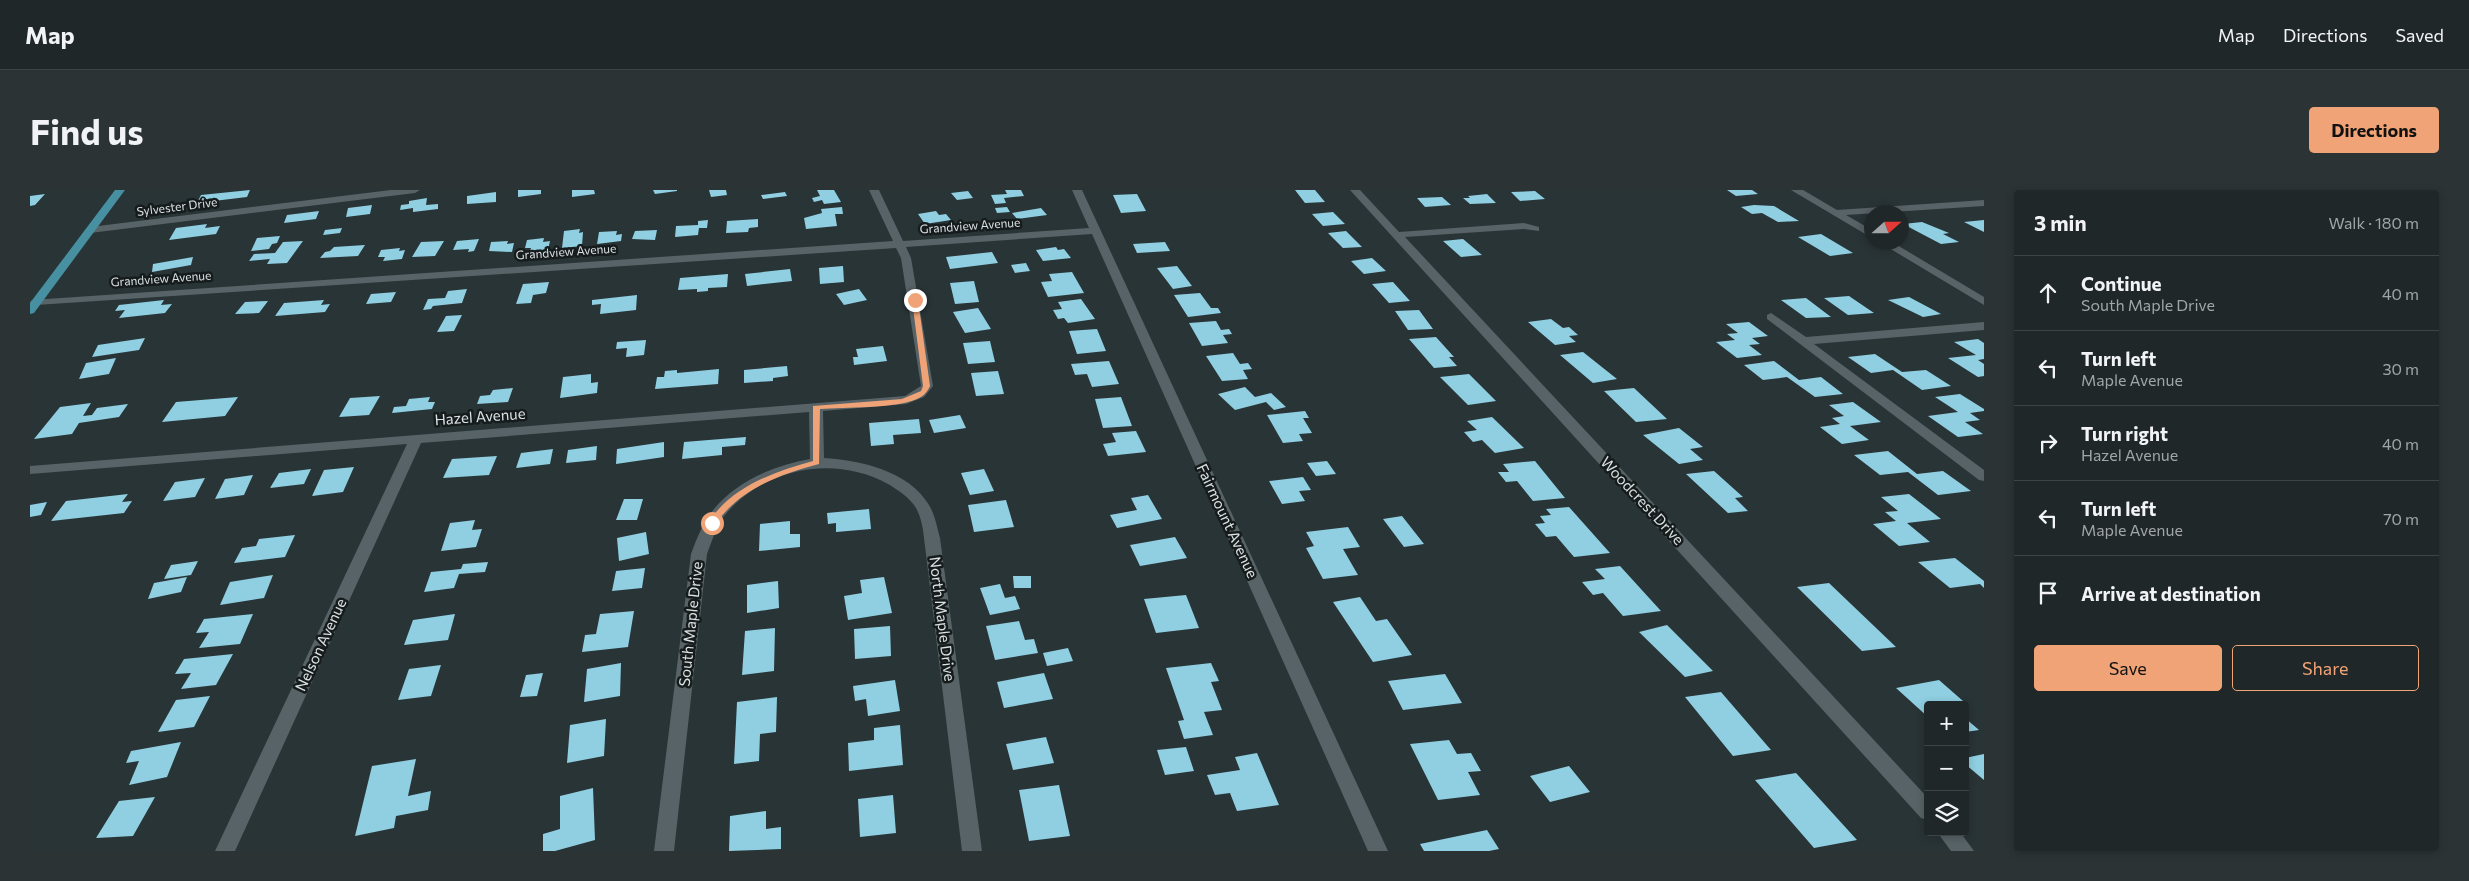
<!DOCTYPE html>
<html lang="en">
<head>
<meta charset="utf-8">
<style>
  body { margin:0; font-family:Commissioner,sans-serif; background:#2c3335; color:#f1f3f6 }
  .controls { position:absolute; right:15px; bottom:15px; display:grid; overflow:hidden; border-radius:5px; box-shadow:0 2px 8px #0003 }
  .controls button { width:45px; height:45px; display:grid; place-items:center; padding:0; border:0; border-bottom:1px solid #3c4446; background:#1f2729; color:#f1f3f6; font:25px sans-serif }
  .compass { position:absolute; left:1834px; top:15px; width:45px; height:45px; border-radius:50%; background:#1f2729; box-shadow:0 2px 8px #0003; rotate:69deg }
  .stop { position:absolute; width:15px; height:15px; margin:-11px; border:4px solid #efa376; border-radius:50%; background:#fff }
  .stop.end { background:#efa376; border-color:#fff; box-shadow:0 1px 5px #0008 }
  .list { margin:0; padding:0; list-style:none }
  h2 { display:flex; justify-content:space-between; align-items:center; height:65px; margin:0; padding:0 20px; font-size:21px }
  h2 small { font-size:16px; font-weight:400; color:#a1a5a8 }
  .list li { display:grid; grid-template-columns:32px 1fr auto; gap:15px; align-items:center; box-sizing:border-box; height:75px; padding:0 20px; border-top:1px solid #3c4446 }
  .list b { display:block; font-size:19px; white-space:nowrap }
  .list p { margin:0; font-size:16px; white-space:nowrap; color:#a1a5a8 }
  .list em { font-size:16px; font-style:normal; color:#a1a5a8 }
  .actions { display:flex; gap:10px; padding:15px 20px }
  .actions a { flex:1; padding:11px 0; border:1px solid #efa376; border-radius:5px; text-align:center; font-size:18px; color:#efa376 }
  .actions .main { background:#efa376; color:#111 }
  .icon { flex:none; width:28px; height:28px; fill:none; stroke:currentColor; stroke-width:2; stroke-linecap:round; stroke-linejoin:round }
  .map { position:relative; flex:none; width:1954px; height:661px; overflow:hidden; border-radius:5px }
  header { display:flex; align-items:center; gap:30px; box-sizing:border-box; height:70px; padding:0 25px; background:#1f2729; border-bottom:1px solid #3c4446 }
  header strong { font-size:24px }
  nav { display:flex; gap:28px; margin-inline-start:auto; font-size:18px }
  .intro { display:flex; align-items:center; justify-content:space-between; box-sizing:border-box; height:120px; padding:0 30px }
  h1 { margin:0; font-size:35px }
  .button { padding:12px 22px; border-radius:5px; background:#efa376; color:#111; font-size:18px; font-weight:700 }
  main { display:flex; gap:30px; padding:0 30px }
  aside { flex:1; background:#1f2729; border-radius:5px; box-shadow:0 2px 8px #0003 }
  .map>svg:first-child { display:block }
  .building { fill:#8fcfe1 }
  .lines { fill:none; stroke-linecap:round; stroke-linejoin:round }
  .minor { fill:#586367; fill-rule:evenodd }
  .major { fill:#4690a2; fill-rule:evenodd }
  .route { fill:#efa376 }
  .labels { text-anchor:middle; stroke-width:5; stroke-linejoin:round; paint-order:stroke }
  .far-street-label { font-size:12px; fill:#dbe2e4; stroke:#161b1c }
  .street-label { font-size:15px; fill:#dbe2e4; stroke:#161b1c }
</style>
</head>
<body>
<header>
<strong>Map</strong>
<nav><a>Map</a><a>Directions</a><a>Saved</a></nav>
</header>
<div class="intro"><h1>Find us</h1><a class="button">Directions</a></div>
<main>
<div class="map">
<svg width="1954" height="661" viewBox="0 0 1954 661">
  <rect width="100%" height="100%" fill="#293437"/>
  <!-- building -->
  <path class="building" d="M220,0L217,7L167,13L171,5Z
    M488,0H511V4L488,7Z
    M542,0H564L565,4L542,7Z
    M623,0H647V1L625,4Z
    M679,0H696L697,5L681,7Z
    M787,0H804L811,12L794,14L792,10L784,12L782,8L790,6Z
    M975,0H991L994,6L974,8L976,13L965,14L961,5L977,4Z
    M1265,0H1285L1295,12L1275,13Z
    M1697,0H1722L1728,4L1706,6Z
    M938,1L943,8L927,10L921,3Z
    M1505,1L1515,9L1490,11L1481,2Z
    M466,2V12L437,14V6Z
    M755,2L757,6L733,9L731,5Z
    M15,4L5,15L0,16V6Z
    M1107,4L1116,21L1091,23L1083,5Z
    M1457,4L1466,13L1440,14L1433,8H1440L1438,6Z
    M1412,7L1421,15L1395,17L1387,8Z
    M397,8L396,15L408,14V19L383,22V18L370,20L371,15L379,14V11Z
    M342,15L340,24L316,27L318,18Z
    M1724,15L1744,16L1769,31L1748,32L1732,23L1722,24L1711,17Z
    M812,17L813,24H805L807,36L776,39L774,28L792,23L791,19Z
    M977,17L980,22L967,23L965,18Z
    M1011,18L1017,25L987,29L982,23Z
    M289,21L286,29L254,33L257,25Z
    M906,21L909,25L916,24L921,30L895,34L888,24Z
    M1303,22L1315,34L1293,36L1282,24Z
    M728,29V37L719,38L718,42L696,43L697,31Z
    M678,30L677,38H669L668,45L645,47L646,36L668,35V31Z
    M1954,30V42L1934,32Z
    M1892,32L1919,43L1913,44L1929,52L1911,54L1873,34Z
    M177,34L175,38L190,36L186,44L139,50L146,38Z
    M312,38L310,43L293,45L295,40Z
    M550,39L549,43L553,42L552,56L532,58L534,41Z
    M627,40L625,50L602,49L605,41Z
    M587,41L586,45L592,44L591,51L567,54L569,42Z
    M1316,41L1332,57L1313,58L1298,43Z
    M1791,44L1823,63L1800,66L1768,47Z
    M250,46L247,53L242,54L239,59L221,61L227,48Z
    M514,48L513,52L520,51L518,60L500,61L501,58H495L497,50Z
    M449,49L444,61L438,62L439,59L423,60L427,51Z
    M1433,49L1452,65L1431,67L1413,51Z
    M273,51L257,73L237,74L240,69L219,71L224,64L245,63L253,52Z
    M414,51L405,66L382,67L391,52Z
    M478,51L477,54L484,53L482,62L459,61L461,52Z
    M1135,52L1140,61L1107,63L1103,54Z
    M335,55L328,66L290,68L295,62L300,61L304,57Z
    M1026,57L1028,60L1034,59L1041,68L1013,71L1006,60Z
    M370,58L369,61L375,60L372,69L353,71L355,67H348L351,60Z
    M962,62L968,73L920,79L916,67Z
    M163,67L161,75L122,82L123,74Z
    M1342,68L1356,81L1334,84L1321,71Z
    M996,73L1000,81L985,83L981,75Z
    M813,76L814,92L790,94L789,78Z
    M1147,76L1162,96L1143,99L1127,78Z
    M760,79L762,91L717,96L715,84Z
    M1042,82L1054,103L1018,107L1011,92L1022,91L1019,84Z
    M698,84L697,97L678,98V101L667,102V99L648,100L650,88Z
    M944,91L949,112L925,114L920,93Z
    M519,92L516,103L503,105L501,113L486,114L493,94Z
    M1363,92L1380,111L1359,113L1342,94Z
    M437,99L432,113L403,116L401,119L393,120L398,109L415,108L418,101Z
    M829,99L837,110L814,115L806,104Z
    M366,102L361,112L336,114L341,104Z
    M1170,103L1181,118H1188L1191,123L1158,127L1144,105Z
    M607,105L606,120L570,124L571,114L562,115V110Z
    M1819,106L1844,123L1818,125L1794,108Z
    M1879,107L1911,124L1893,127L1858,110Z
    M1776,108L1801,127L1776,128L1751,110Z
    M1051,109L1065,129L1038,133L1034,128L1028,129L1023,120L1032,119L1028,112Z
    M134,110L131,115L142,114L135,123L89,128L95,120L85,121L89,115Z
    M294,110L291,115L300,114L295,122L245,126L254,113Z
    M238,111L229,123L205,124L215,112Z
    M948,118L961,139L935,143L923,122Z
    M1389,120L1403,139L1378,140L1365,121Z
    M432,125L424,141L407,142L416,126Z
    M1521,129L1533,138L1539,137L1548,145L1539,146L1546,152L1525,155L1498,132Z
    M1186,131L1191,140L1199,139L1202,144L1193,145L1198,153L1172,156L1159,133Z
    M1719,132L1738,146L1722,148L1730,154L1719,155L1732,165L1707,168L1686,152L1705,150L1697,144L1708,143L1696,134Z
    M1067,139L1076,161L1047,164L1039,141Z
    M1406,147L1424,167H1419L1427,176L1404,178L1379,149Z
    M115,148L109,160L62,167L68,155Z
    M1948,149L1954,153V169L1948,170L1954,174V186L1948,187L1918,168L1946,165L1924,152Z
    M616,150L614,165L596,167L597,158L586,159L587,152Z
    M960,151L965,172L938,174L933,153Z
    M853,156L857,171L824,175L823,167H828L826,159Z
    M1553,162L1587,189L1563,193L1530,165Z
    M1203,163L1210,174L1218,173L1222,179L1213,180L1218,189L1192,191L1176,166Z
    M1845,164L1872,182L1896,180L1921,196L1892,200L1863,180L1841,183L1818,167Z
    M86,168L79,184L49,189L56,173Z
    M1079,171L1089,194L1062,197L1057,184L1045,185L1041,174Z
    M1744,171L1769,190L1791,187L1813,204L1785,207L1757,187L1733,190L1714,175Z
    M757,176L758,186L743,188V191L714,193V180Z
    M689,179L688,194L625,199L627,187H634L635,181L647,180V183Z
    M968,181L974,204L946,206L941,183Z
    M561,184V193L568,192L567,203L530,208L533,187Z
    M1439,184L1466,211L1438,215L1410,187Z
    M1215,197L1225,207L1241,203L1256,217L1244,220L1236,212L1205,220L1188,204Z
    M483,198L478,212L447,214L450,206L460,205L463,200Z
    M1604,198L1637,229L1606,232L1574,201Z
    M1930,204L1954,219V221L1940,223L1950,230L1935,232L1953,244L1928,247L1898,226L1928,222L1905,207Z
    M350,206L339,225L309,227L320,208Z
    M208,207L195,226L132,232L146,212Z
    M400,207L398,212H405L402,219L362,223L364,217L376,216L379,209Z
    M1091,207L1102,236L1073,238L1065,209Z
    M1823,212L1851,232L1820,236L1839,250L1812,254L1790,237L1810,234L1802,228L1814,226L1799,215Z
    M61,213L53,226L62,225L67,218L98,214L89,227L49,233L42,244L4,249L30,217Z
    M1275,221L1279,228H1273L1282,243L1269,244L1273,251L1253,253L1237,225Z
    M930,225L936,238L904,243L899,230Z
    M1462,227L1494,258L1465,263L1452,250L1443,252L1434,242L1447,240L1437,231Z
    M889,229L891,243L863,245L864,254L841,256L839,233Z
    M1649,238L1673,257L1660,259L1673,270L1649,274L1613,245Z
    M1106,241L1116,262L1078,266L1073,254L1086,252L1082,243Z
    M716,247L715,255L692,257V265L652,269L654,252Z
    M634,252V267L586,274L587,259Z
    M567,256L566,270L536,273L538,260Z
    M523,259L520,274L486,278L491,263Z
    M1858,261L1887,284L1913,281L1941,301L1908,305L1878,282L1850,285L1824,265Z
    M467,266L459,285L413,288L422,269Z
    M1297,271L1306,284L1286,286L1277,273Z
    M1505,271L1535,308L1503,311L1487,291L1476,292L1468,282H1479L1473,274Z
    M324,277L313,302L282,306L294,280Z
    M281,279L274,294L240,298L249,283Z
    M954,279L964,301L940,305L931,283Z
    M1684,281L1713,307L1705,308L1718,321L1698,323L1656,284Z
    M223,285L214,305L185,309L195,289Z
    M1273,287L1281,300L1269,301L1275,311L1252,314L1239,291Z
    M175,288L165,307L133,311L145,292Z
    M98,304L92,312L102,311L94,323L21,331L36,311Z
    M1879,304L1911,329L1877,333L1900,352L1869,356L1843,334L1866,331L1855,322L1868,321L1851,307Z
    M1118,305L1132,329L1087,338L1080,325L1107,320L1101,308Z
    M594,309H613L607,330H586Z
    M976,310L984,337L944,342L938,315Z
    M17,312L11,325L0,327V315Z
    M1539,317L1580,363L1544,367L1526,346L1516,347L1505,334L1515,333L1510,326L1521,325L1516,319Z
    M839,319L841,339L806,342V333L798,334L797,323Z
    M1372,326L1394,354L1374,357L1353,329Z
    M445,330L442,340L452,339L446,357L411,361L420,333Z
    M760,331V344H770V357L729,361L730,334Z
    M1318,337L1330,357L1313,359L1328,385L1293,389L1276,358L1284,356L1276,342Z
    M616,342L619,364L589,371L587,348Z
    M265,345L255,367L204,373L212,358L226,356L229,349Z
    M1145,347L1157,368L1110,376L1100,355Z
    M1925,368L1954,391V398L1950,394L1920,398L1888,372Z
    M168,371L161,385L134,389L141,375Z
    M458,372L455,382L429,384L424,398L394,402L401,382L431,379L433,374Z
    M1590,376L1631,421L1593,426L1573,403L1563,405L1552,392L1575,389L1565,379Z
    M615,378L612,398L582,401L586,381Z
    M243,385L234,408L190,415L200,392Z
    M983,386H1001V398H984Z
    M157,387L151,402L118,409L124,393Z
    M854,387L862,423L818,430L814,406L832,403L830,390Z
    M748,391L749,418L717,423V395Z
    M1799,393L1866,457L1832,461L1767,397Z
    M970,394L975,408L985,406L990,419L960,425L950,398Z
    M1156,405L1169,438L1126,443L1114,409Z
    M1330,407L1346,431L1357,429L1382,465L1343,472L1303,412Z
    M604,421L598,457L552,462L555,445L566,444L570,424Z
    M223,424L210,454L169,458L179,442L166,443L174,429Z
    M425,424L418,450L374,455L383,430Z
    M989,431L995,450L1004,449L1008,463L965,470L956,436Z
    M1637,435L1683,481L1655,487L1609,442Z
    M860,436L861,466L825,469L824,439Z
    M745,438L744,481L712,485L715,441Z
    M1038,458L1043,471L1017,476L1013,463Z
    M203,464L186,495L151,499L161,483L145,484L154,469Z
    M591,473L590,506L554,512L557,479Z
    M1181,473L1189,491L1181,492L1192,520L1174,522L1183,545L1154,549L1148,531L1154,530L1136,478Z
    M411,475L401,506L368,510L379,479Z
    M513,483L507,506L490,507L496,485Z
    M1014,483L1023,509L974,518L967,492Z
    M1415,484L1432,513L1373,520L1358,491Z
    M865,490L870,521L838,526L836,509L825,511L823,496Z
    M1909,490L1933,511L1919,513L1921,515H1898V527L1866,498Z
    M1691,502L1741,560L1703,566L1655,507Z
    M180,506L164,537L128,542L146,510Z
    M747,507L746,542L730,544L729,571L704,574L707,512Z
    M1935,528L1949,540L1935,542Z
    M576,529L574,566L537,573L540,535Z
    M870,535L873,575L819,581L818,553L844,550V538Z
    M1016,547L1024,573L983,580L976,554Z
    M1419,550L1427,564L1441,563L1451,581L1438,582L1450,605L1408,610L1380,554Z
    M151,552L137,587L99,595L109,571L96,573L101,561Z
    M1156,557L1164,581L1135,585L1127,560Z
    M1227,563L1249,615L1207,621L1200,603L1185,605L1177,585L1210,580L1205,567Z
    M1954,564V590L1935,574V568Z
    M386,569L378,606L401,601L398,620L366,626L364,638L325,646L342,576Z
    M1539,576L1560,602L1520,612L1500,586Z
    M1766,583L1827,650L1784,658L1725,590Z
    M1029,595L1040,646L999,651L989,600Z
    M563,598L565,650L525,661H513V644L530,639V606Z
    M863,605L866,643L830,647L828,609Z
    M125,607L103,646L66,648L89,611Z
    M736,621V639L751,637V659L699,661L700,626Z
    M1457,640L1469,659L1459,661H1394L1390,654Z"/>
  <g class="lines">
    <!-- minor -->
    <path class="minor" d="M361,0H390L385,3L60,43L55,40L60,37Z
      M839,0H849L873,51L1059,38L1042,0H1052L1358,661H1338L1062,44L876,57L881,68L903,196L894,207L876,214L793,221L794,268C830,270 879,281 899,315C905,325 907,337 910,348L952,661H932L894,348C893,338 891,327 886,318C880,308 868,300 858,294C804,264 733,278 694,326C686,337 682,351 677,364L644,661H624L661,364C667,348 673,332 684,319C707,291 745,275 780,269L779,222L391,253L205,661H185L377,254L0,284V276L875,206L891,196L871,68L866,58L6,115L0,112L2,110L863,51Z
      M1320,0H1330L1369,42L1494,33L1509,37V41L1494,39L1375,47L1898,608V630L1891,628Z
      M1761,0H1773L1807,20L1954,10V16L1816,25L1842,40V48Z
      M1849,52H1862L1954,107V115Z
      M1741,123L1776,147L1954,132V140L1784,154L1954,280V291L1949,290L1737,129V125Z
      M1907,642H1930L1944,661H1921Z"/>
    <!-- major -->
    <path class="major" d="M85,0H95L4,123L0,124V113Z"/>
  </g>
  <!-- route -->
  <path class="route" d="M885,109L888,110L900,196C897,202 894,206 887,209C864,219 816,217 790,219L789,274C750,284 708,300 685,335H679L678,333C701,297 743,282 783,271V216L872,209L891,201L893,196L882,110Z"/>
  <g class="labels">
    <!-- far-street labels -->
    <g class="far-street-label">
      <text transform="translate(147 17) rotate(-7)" y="4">Sylvester Drive</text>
      <text transform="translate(940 36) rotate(-4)" y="4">Grandview Avenue</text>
      <text transform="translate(536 62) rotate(-4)" y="4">Grandview Avenue</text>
      <text transform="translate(131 89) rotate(-4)" y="4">Grandview Avenue</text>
    </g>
    <!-- street labels -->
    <g class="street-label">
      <text transform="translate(450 227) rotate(-4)" y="5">Hazel Avenue</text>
      <text transform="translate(1612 311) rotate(47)" y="5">Woodcrest Drive</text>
      <text transform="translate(1197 331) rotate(65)" y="5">Fairmount Avenue</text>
      <text transform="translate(912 429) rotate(83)" y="5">North Maple Drive</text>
      <text transform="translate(661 434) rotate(-84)" y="5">South Maple Drive</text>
      <text transform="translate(291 455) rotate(-65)" y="5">Nelson Avenue</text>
    </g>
  </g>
</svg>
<div class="controls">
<button>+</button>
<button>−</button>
<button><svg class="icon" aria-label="layers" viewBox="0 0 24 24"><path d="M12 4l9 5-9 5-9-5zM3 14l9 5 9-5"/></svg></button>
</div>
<svg class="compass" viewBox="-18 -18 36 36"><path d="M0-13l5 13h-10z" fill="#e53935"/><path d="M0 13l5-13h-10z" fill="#a1a5a8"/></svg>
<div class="stop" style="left:682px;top:333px"></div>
<div class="stop end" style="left:885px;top:110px"></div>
</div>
<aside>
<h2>3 min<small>Walk · 180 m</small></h2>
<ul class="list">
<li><svg class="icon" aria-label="ahead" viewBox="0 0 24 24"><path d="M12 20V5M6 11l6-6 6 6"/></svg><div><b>Continue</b><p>South Maple Drive</p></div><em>40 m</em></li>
<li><svg class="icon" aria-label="left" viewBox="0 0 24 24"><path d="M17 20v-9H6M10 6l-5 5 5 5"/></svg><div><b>Turn left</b><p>Maple Avenue</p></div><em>30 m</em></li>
<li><svg class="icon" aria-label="right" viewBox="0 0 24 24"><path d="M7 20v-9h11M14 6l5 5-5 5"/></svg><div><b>Turn right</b><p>Hazel Avenue</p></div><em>40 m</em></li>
<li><svg class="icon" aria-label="left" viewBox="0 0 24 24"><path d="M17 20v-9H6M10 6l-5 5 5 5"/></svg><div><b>Turn left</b><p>Maple Avenue</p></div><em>70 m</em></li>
<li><svg class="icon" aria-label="arrive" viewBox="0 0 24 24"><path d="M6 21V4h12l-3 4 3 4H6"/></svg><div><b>Arrive at destination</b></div></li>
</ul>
<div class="actions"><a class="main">Save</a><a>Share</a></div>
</aside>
</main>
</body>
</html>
